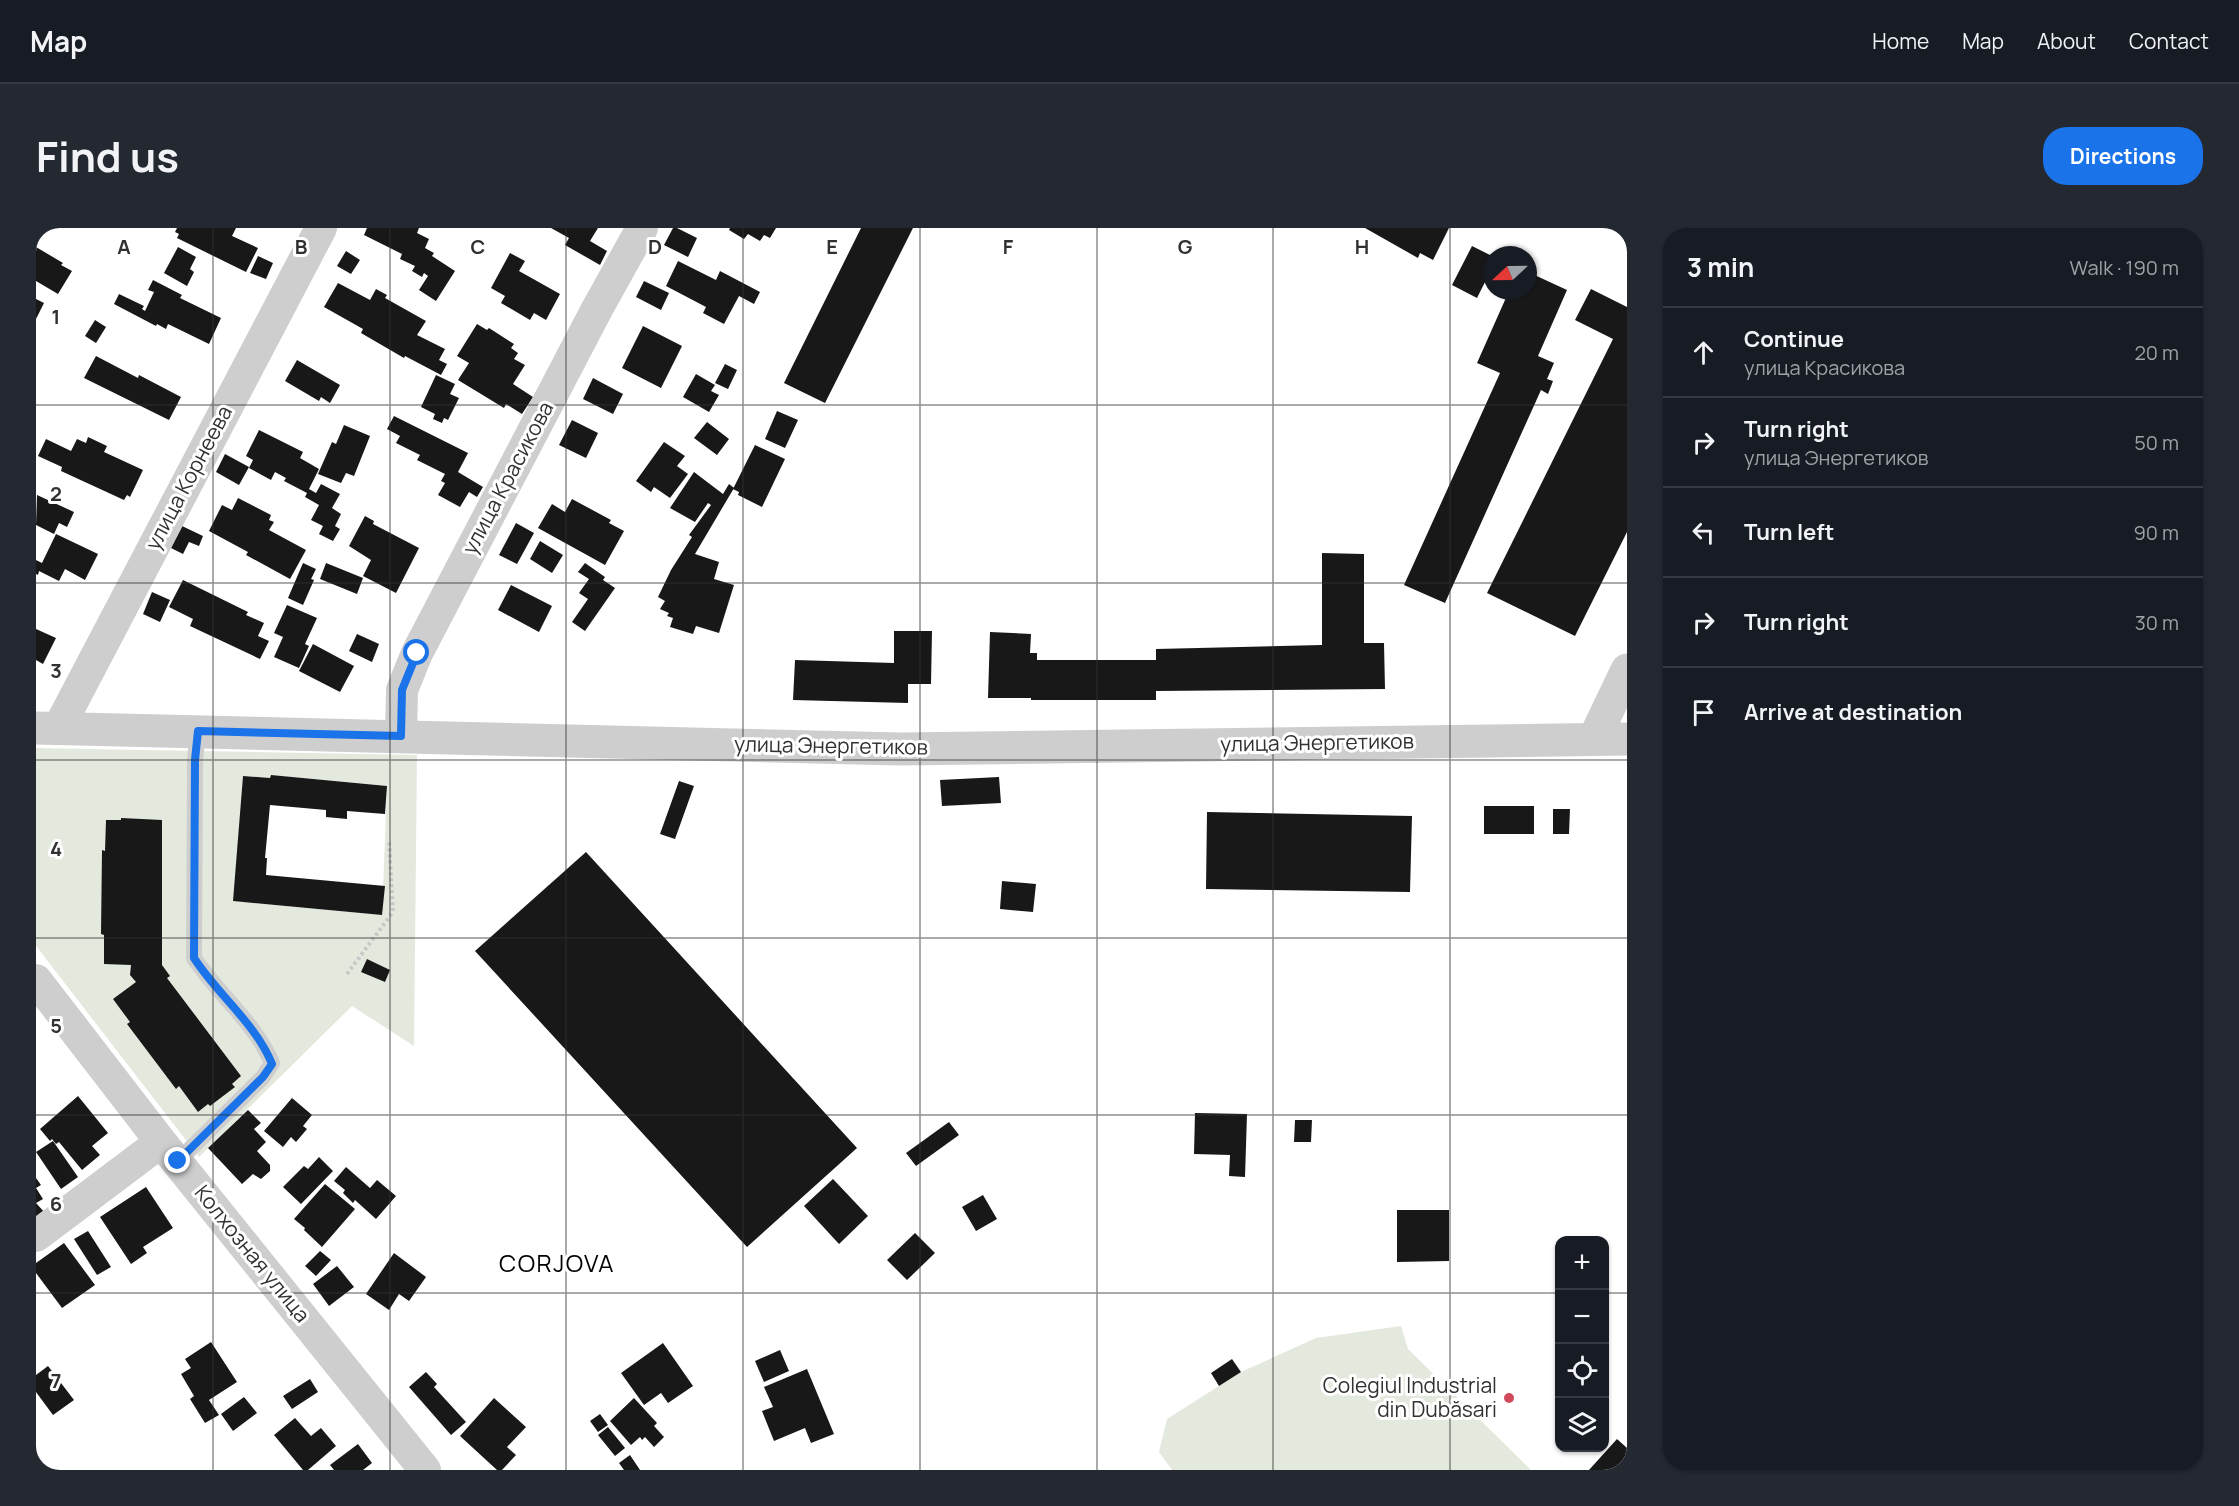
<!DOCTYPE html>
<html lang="en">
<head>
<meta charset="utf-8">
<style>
  body { margin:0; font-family:Manrope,sans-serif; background:#242831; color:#f1f3f6 }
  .controls { position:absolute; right:18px; bottom:18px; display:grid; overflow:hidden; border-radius:12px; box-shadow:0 2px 4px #0004 }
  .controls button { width:54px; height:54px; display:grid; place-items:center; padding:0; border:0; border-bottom:2px solid #363941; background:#171b24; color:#f1f3f6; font:30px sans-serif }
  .compass { position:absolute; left:1447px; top:18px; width:54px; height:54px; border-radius:50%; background:#171b24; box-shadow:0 2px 4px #0004; rotate:248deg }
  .stop { position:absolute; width:18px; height:18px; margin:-14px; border:4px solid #1a73e8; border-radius:50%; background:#fff }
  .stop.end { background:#1a73e8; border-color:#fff; box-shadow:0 2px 6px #0008 }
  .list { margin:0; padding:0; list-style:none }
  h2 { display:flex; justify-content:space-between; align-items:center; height:78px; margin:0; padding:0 24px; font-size:26px }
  h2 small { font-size:20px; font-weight:400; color:#9ea1a6 }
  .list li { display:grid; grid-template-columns:39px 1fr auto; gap:18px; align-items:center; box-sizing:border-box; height:90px; padding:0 24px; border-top:2px solid #363941 }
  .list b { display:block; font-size:22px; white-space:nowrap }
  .list p { margin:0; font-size:20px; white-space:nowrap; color:#9ea1a6 }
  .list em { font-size:20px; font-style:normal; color:#9ea1a6 }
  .icon { flex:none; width:33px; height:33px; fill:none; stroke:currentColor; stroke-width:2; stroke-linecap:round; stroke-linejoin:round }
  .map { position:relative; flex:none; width:1591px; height:1242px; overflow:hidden; border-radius:24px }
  header { display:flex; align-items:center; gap:36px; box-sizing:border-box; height:84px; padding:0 30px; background:#171b24; border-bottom:2px solid #363941 }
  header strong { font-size:28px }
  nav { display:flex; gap:33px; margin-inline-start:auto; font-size:21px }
  .intro { display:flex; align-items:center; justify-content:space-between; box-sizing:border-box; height:144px; padding:0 36px }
  h1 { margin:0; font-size:42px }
  .button { padding:15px 27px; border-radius:24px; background:#1a73e8; color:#fff; font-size:21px; font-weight:700 }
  main { display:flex; gap:36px; padding:0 36px }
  aside { flex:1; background:#171b24; border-radius:24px; box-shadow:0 2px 4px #0004 }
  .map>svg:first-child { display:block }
  .green { fill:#e4e9de; fill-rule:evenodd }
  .building { fill:#181818 }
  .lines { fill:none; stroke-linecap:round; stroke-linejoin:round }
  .path { stroke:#c8c8c8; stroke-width:4; stroke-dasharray:3 3; stroke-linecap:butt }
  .service { stroke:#cecece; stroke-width:16 }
  .minor { stroke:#cecece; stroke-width:32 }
  .tertiary { stroke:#cecece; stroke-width:33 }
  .route { stroke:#1a73e8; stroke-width:8 }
  .grid { fill:none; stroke:#313131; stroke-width:1.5; stroke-opacity:0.55 }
  .poi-dot { fill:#d14a5b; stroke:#fff; stroke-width:2 }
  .labels { text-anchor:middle; stroke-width:6; stroke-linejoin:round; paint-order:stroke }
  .street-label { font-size:21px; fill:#313131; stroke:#fff }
  .poi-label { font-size:21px; fill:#313131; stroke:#fff; text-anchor:end }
  .quarter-label { font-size:24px; letter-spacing:1.5px; fill:#000; stroke:#fff }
  .grid-label { font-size:20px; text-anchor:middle; font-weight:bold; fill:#313131; stroke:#fff; stroke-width:6; stroke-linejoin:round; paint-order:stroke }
</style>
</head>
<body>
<header>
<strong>Map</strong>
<nav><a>Home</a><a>Map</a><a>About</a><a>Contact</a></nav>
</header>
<div class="intro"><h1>Find us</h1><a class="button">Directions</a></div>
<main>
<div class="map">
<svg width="1591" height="1242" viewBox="0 0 1591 1242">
  <rect width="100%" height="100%" fill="#fff"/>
  <!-- green -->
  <path class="green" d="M0,520L381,527L378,818L316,778L163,929L0,718ZM235,547L351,558L346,687L198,673L207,548L234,550Z
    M1365,1098L1372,1121L1495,1242H1136L1123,1224L1131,1191L1205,1144L1280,1110Z"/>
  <!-- building -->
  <path class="building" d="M141,0H200L196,8L222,20L210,44L141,10L143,6L139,4Z
    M331,0H383L381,5L393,11L389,20L398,25L396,28L419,43L400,73L383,62L392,48L388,45L386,49L376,43L379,38L364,31L366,26L328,7Z
    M515,0H562L554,13L571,23L564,37L529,17L533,10Z
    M637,0H641L661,10L652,29L628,17Z
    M694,0H740L734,10L728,7L724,13L712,6L708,11L693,2Z
    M825,0H877L789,175L748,155Z
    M1329,0H1413L1397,32L1384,25L1382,30Z
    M1436,18L1456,28V40L1441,70L1416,57Z
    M0,19L27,35L25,37L36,43L22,66L0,53Z
    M142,19L160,29L154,41L158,44L151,58L128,45Z
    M310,23L324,32L315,46L301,38Z
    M474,25L489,33L483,43L524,66L510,92L498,85L494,92L465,75L469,68L455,60Z
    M222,28L237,35L230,51L214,45Z
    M642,33L680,52L684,43L724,64L718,76L703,68L688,96L667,85L670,79L630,58Z
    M1492,44L1531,62L1502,128L1518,135L1511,151L1517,153L1512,166L1505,162L1409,375L1368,357L1464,145L1441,135L1473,63H1492Z
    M117,52L146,67L144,70L185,90L173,116L132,96L130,101L121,96L120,98L78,76L83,66L108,78L106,81L109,83L118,64L112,62Z
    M608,53L633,65L625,82L600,69Z
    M302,55L334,72L340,61L351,67L349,70L390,93L381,107L409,121L403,132L411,136L405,147L369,128L368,130L325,105L327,101L288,79Z
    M1555,61L1591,79V304L1539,408L1451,365L1577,111L1539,92Z
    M0,71L8,75L0,91Z
    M59,92L70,99L60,115L49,108Z
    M441,96L451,102L453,100L478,116L475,120L482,125L478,131L489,137L477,156L497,169L486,186L470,176L468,180L422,152L433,135L421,128Z
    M607,98L646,118L625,160L586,140Z
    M60,128L102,150L103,147L145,169L133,192L48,150Z
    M261,132L304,157L294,175L285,169L283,173L249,153Z
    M689,136L701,142L692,161L679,155Z
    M660,146L679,157L675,163L683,167L673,184L647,169Z
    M400,147L419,156L414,166L423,170L412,192L408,190L406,195L397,191L399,186L385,179Z
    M557,150L587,166L577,186L547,171Z
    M741,183L762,192L749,220L729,211Z
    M358,188L432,225L422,244L447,259L441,269L433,264L424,279L402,267L409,255L405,253L409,246L381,232L384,227L360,215L364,208L351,201Z
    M536,192L562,205L550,230L523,217Z
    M671,194L693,211L681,227L658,210Z
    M308,197L334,208L318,248L310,245L305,255L282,246L296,214L300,216Z
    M223,202L267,224L264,230L283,241L273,261L280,265L285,256L304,266L296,280L305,286L299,298L304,301L297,313L283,306L287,298L275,292L283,277L269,269L271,265L248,253L250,250L239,244L235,252L213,240L217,232L210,228Z
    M52,209L71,218L68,224L107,242L94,269L91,267L88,272L25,243L26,239L2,228L10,211L35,223L41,211L50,215Z
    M628,214L649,228L641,238L652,246L634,270L618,259L615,264L600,253Z
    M719,217L749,231L726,279L702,267L703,264L697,261Z
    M189,226L213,239L203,257L180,244Z
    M658,244L687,266L693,256L698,260L659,326L683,334L678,351L698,357L683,405L660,398L657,406L634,399L637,390L631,388L633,385L624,381L629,373L622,369L635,342L656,309L653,307L675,277L672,275L659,294L634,280Z
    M1,267L38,284L31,299L23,295L18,306L0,297Z
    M202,270L235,287L233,292L238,294L233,302L270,322L254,351L210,327L212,324L173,303L186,277L196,282Z
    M536,271L575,292L573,295L588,303L569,337L502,300L516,276L529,284Z
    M329,288L338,293L337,296L383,320L360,365L327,348L335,332L313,318Z
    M480,295L498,305L481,336L463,327Z
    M146,298L167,308L163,318L153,314L147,326L135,320Z
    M20,306L62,326L49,352L29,341L23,353L3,343L2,347L0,346V332L6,335Z
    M504,313L527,327L516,345L494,331Z
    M1286,325L1328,326V415H1348L1349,461L1120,463V472H995V470H952L954,404L995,406L994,425H1001V432H1120V421L1286,417Z
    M267,335L280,341L275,351L278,352L267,377L252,370Z
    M290,335L327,350L321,366L284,351Z
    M549,335L569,349L567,352L579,360L549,403L536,394L552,371L543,365L553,351L542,344Z
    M147,352L212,384L210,387L228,395L222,408L233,413L224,431L154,398L157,391L133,379Z
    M475,357L516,378L503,404L462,382Z
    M116,364L134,372L124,394L107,386Z
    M251,377L281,390L269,416L273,418L263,440L238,429L247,409L238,405Z
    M0,401L20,410L7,436L0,432Z
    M858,403H896L895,456H872V475L757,472L759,432L858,435Z
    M321,406L343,416L336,434L313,423Z
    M277,416L318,438L304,464L263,443Z
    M235,547L351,558L349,586L311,583V591L290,589V582L234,577L229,630H231L230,647L349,658L346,687L197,673L207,548L234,550Z
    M963,549L965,575L906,578L904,552Z
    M643,553L658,558L639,611L624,606Z
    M1448,578H1498V606H1448Z
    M1517,581H1534L1533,606H1517Z
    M1171,584L1376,588L1374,664L1170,661Z
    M85,590L126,592V737L134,748L131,750L205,848L196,856L199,859L174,878L172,876L162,884L143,858L140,861L91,796L94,794L77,771L100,754L94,747L95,737L68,736V707L65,706L66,622L69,623L70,592H85Z
    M550,624L821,920L711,1019L439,723Z
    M966,653L1000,656L997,684L964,681Z
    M331,731L354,742L349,754L325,744Z
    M42,868L72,905L56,918L64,927L46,942L23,914L20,916L16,911L14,913L4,901Z
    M256,870L276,887L267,898L271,901L260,914L255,909L247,919L228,903Z
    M212,882L225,895L218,901L230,914L221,923L234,937V943L225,951L217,946L206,956L172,920Z
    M1159,885L1211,886L1209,949L1193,948L1194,927L1158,926Z
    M1259,892H1276L1275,914H1258Z
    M913,894L923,907L880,938L870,925Z
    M17,913L42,949L25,961L0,924Z
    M283,929L297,943L265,976L247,959L268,938L272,941Z
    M310,939L334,960L341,952L360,968L340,991L319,972L317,975L307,965L309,962L298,953Z
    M0,950L5,957L0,960L7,971L0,975L10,986L0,994Z
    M797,951L832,988L803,1016L768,978Z
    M289,956L319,981L286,1019L268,1002L269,1000L258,991Z
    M110,959L137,1000L107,1019L111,1025L95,1036L64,989Z
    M947,967L961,991L940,1003L926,979Z
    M1361,982H1413V1033L1361,1034Z
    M52,1003L75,1039L61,1047L38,1011Z
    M879,1005L899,1025L871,1052L851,1032Z
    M28,1015L59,1057L26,1080L0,1045V1035Z
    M284,1023L295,1032L280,1048L269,1038Z
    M358,1025L390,1049L373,1073L363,1066L353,1082L330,1066Z
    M301,1038L318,1059L293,1078L277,1056Z
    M175,1114L201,1154L173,1172L183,1187L169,1195L154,1171L158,1168L145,1146L155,1140L149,1131Z
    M627,1115L657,1158L632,1175L625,1165L608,1177L585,1145Z
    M744,1122L753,1143L728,1154L719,1133Z
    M1196,1131L1205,1144L1183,1158L1175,1145Z
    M12,1138L38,1172L17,1187L0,1164V1147Z
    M771,1141L798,1206L775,1215L769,1200L738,1213L726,1183L737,1179L728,1159Z
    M390,1144L401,1156L398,1159L430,1194L415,1207L373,1159Z
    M274,1151L282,1164L256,1181L247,1168Z
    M208,1169L221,1185L197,1203L185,1186Z
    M458,1170L490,1199L471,1219L480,1227L466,1242H461L424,1208Z
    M598,1170L621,1195L618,1198L628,1209L618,1219L609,1209L606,1212L604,1209L595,1217L574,1193Z
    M564,1186L572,1197L562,1204L554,1193Z
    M259,1190L275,1208L285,1200L300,1218L272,1242H267L238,1207Z
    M572,1199L589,1220L579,1228L562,1207Z
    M1581,1211L1591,1220V1242H1553Z
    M322,1216L336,1235L327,1242H298L294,1237Z
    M594,1227L604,1242H588L583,1235Z"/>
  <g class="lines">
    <!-- path -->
    <path class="path" d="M311,746L357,684L353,612"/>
    <!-- service -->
    <path class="service" d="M142,933L227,849L236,835C220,796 182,766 158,730L159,532L162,503"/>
    <!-- minor -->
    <path class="minor" d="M22,501L285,0
      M365,508L366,462L381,425L561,81L606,0
      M0,752L125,914L389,1242
      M0,1008L125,914"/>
    <!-- tertiary -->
    <path class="tertiary" d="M0,500L864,521L1591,511
      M1558,511L1591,442"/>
  </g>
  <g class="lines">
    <!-- route -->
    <path class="route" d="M142,933L227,849L236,836C220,796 181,766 158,730L159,532L162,503L365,508L366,462L381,425"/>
  </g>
  <!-- grid -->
  <path class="grid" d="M177,0V1242M354,0V1242M530,0V1242M707,0V1242M884,0V1242M1061,0V1242M1237,0V1242M1414,0V1242M0,177H1591M0,355H1591M0,532H1591M0,710H1591M0,887H1591M0,1065H1524M1568,1065H1591"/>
  <!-- markers -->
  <circle class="poi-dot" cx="1473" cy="1170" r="6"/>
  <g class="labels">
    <!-- street labels -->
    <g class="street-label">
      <text transform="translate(153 250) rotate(-62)" y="7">улица Корнеева</text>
      <text transform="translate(472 250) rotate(-62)" y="7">улица Красикова</text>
      <text transform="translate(1281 515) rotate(-1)" y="7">улица Энергетиков</text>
      <text transform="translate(795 518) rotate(1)" y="7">улица Энергетиков</text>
      <text transform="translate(216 1026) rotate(51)" y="7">Колхозная улица</text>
    </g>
    <!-- poi labels -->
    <g class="poi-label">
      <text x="1461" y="1165">Colegiul Industrial<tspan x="1461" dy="24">din Dubăsari</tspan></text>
    </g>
    <!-- quarter labels -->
    <g class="quarter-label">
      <text x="521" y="1044">CORJOVA</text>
    </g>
  </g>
  <g class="grid-label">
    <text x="88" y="26">A</text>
    <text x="265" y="26">B</text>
    <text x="442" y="26">C</text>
    <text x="619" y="26">D</text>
    <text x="796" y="26">E</text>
    <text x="972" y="26">F</text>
    <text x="1149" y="26">G</text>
    <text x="1326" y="26">H</text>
    <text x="20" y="96">1</text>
    <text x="20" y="273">2</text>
    <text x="20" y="450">3</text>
    <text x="20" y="628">4</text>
    <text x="20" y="805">5</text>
    <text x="20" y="983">6</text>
    <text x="20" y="1160">7</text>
  </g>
</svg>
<div class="controls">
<button>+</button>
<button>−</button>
<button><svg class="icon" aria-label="locate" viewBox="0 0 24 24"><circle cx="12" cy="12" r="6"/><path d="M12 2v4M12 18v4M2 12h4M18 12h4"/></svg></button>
<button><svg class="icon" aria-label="layers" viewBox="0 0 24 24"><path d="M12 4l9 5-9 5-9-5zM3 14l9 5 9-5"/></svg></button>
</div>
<svg class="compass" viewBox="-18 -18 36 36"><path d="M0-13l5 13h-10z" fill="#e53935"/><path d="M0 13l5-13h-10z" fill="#9ea1a6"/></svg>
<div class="stop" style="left:381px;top:425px"></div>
<div class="stop end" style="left:142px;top:933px"></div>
</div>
<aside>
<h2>3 min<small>Walk · 190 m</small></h2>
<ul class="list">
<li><svg class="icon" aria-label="ahead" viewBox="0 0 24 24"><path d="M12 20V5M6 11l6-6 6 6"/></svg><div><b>Continue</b><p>улица Красикова</p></div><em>20 m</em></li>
<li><svg class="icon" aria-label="right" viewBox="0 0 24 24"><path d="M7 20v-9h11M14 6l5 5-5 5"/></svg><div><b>Turn right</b><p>улица Энергетиков</p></div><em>50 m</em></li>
<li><svg class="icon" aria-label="left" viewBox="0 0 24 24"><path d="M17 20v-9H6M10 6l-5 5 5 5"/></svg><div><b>Turn left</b></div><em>90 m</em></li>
<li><svg class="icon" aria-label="right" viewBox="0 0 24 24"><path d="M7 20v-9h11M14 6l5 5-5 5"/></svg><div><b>Turn right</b></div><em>30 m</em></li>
<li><svg class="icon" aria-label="arrive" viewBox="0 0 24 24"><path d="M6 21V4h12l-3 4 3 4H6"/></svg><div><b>Arrive at destination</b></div></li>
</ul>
</aside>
</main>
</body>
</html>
